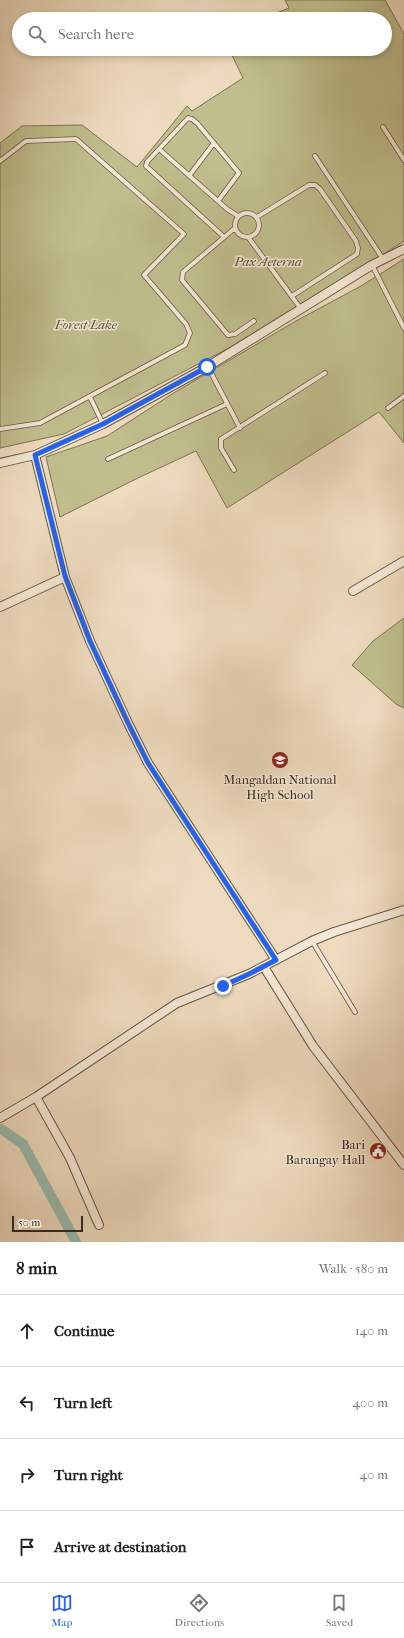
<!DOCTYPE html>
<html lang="en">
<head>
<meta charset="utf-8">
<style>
  body { margin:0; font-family:"IM FELL French Canon",serif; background:#f6f6f6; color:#202124 }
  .scale { position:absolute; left:12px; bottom:10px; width:71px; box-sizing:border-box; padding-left:4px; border:2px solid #3a2b20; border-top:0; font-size:11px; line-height:14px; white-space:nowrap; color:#3a2b20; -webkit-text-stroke:3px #f4e8d5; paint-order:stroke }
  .stop { position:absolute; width:12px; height:12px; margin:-9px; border:3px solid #2563eb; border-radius:50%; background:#fff }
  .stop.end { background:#2563eb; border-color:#fff; box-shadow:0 1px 4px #0008 }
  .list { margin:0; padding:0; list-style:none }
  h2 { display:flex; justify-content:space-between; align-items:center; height:52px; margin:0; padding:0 16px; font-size:17px }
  h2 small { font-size:13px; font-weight:400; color:#757577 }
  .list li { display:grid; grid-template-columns:26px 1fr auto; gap:12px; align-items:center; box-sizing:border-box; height:72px; padding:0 16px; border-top:1px solid #e0e0e0 }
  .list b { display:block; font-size:15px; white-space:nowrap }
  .list em { font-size:13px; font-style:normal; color:#757577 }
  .icon { flex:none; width:22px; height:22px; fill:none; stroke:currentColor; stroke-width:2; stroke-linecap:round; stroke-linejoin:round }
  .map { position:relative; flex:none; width:404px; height:1242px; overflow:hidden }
  .search { position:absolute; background:#fff; box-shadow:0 2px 6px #0003; left:12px; right:12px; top:12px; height:44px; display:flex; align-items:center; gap:10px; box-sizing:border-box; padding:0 14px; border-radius:22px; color:#757577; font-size:15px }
  .sheet { height:340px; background:#fff }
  nav { display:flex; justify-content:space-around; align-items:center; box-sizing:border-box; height:56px; border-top:1px solid #e0e0e0; background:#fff; font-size:11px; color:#757577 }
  nav a { display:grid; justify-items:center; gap:2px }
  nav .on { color:#2563eb }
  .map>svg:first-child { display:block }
  .green { fill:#c0be8d; stroke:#7d7456 }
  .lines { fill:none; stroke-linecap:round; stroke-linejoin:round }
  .canal { stroke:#99bbaf; stroke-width:10 }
  .service-casing { stroke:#675748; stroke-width:5.5 }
  .minor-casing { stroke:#675748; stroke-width:10 }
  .service { stroke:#f4e8d5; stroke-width:4 }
  .minor { stroke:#f4e8d5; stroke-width:8 }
  .route { stroke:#2563eb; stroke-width:5 }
  .labels { text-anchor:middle; stroke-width:3; stroke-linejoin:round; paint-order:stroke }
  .park-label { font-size:13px; font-style:italic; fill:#5c503b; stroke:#f4e8d5 }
  .poi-label { font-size:13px; fill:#3a2b20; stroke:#f4e8d5 }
</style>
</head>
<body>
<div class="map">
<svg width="404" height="1242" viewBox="0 0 404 1242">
  <rect width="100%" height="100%" fill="#eedbbf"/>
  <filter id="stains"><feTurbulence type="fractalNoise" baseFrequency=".005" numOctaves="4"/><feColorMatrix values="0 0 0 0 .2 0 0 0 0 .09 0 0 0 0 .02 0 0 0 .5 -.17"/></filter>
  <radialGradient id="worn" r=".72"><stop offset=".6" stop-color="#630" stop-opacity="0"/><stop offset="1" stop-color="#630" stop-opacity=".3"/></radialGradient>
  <!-- green -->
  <path class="green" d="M285,0H385L404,34V241L311,301L227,349L64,434L0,448V143L22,126L82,125L137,167L187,106L192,111L243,78L229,49H385V19H262L289,8Z
    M404,259V443L379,412L227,508L196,451L140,477L60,517L46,457L107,436L172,394L296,321L361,286Z
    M404,618V708L396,704L352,665L373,641Z"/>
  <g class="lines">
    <!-- canal -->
    <path class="canal" d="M1,1129L23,1144L76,1242"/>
    <!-- service casing -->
    <g class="service-casing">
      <path id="service" d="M383,127L404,160
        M159,149L227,209L238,216
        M315,156L383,259
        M0,161L26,141L76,139L184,234L144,275L186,324L190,333L185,345L40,423L0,429
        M189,176L214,143
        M218,201L239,173L197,123L192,119L188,118L147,162L146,166L224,237
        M235 225a12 12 0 1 1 24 0a12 12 0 1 1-24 0Z
        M257,217L309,185H315L320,189L356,241L358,248L357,254L292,296
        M235,228L183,272L182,280L228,335L235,334L254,321
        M248,237L301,309
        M372,265L404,328
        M208,367L240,428
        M90,397L103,424
        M388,408L404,396
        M108,459L227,404
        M234,470L221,448V439L325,373
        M312,941L355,1012"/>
    </g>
    <!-- minor casing -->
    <g class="minor-casing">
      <path id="minor" d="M35,455L65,577L90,641L128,723L148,763L276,960
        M0,463L35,455L103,424L207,367L372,265L404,249
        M353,591L404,561
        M0,607L65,577
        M264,967L313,1046L404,1165
        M36,1097L70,1158L99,1225
        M0,1118L36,1097L177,1003L249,974L312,941L334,932L404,910"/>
    </g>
    <!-- service -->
    <use href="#service" class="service"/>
    <!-- minor -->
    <use href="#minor" class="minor"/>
  </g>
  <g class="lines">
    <!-- route -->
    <path class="route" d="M207,367L103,424L35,455L65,576L90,641L128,723L148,763L276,960L249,974L223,986"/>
  </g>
  <!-- icons -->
  <defs>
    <g id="school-disc" transform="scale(0.9)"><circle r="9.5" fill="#8f2418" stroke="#f4e8d5"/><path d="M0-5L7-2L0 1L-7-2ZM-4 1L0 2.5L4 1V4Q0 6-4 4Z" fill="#fff"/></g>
    <g id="civic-disc" transform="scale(0.9)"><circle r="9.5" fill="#8f2418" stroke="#f4e8d5"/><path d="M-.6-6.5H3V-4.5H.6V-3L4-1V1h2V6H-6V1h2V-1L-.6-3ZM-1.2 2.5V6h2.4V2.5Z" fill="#fff"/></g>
  </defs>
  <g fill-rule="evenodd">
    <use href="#school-disc" x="280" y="760"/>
    <use href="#civic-disc" x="378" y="1151"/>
  </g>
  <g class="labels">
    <!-- park labels -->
    <g class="park-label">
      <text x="268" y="266">Pax Aeterna</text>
      <text x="86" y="329">Forest Lake</text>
    </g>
    <!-- poi labels -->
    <g class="poi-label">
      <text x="280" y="784">Mangaldan National<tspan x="280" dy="15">High School</tspan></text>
      <text x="365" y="1149" text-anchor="end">Bari<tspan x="365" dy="15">Barangay Hall</tspan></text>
    </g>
  </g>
  <rect width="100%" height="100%" filter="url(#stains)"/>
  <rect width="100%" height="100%" fill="url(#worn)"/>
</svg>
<div class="scale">50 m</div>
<div class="stop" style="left:207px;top:367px"></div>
<div class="stop end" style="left:223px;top:986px"></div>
<div class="search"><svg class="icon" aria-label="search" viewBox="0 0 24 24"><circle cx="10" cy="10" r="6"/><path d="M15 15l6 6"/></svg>Search here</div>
</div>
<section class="sheet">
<h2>8 min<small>Walk · 580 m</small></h2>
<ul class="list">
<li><svg class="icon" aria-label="ahead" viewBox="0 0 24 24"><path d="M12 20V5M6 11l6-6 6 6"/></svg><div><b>Continue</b></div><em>140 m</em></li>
<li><svg class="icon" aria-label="left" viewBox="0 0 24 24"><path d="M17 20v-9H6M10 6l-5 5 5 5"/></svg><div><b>Turn left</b></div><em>400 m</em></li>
<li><svg class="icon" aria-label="right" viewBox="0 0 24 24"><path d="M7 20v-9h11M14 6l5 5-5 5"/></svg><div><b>Turn right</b></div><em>40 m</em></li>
<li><svg class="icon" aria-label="arrive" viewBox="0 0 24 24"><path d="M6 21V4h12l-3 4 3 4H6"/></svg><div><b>Arrive at destination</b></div></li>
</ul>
</section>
<nav>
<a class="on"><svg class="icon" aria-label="map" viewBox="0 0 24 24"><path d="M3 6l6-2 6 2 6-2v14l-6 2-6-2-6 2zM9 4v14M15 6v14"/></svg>Map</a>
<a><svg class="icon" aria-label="directions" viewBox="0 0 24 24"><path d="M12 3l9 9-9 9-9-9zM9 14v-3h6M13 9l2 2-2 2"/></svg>Directions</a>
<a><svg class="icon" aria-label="saved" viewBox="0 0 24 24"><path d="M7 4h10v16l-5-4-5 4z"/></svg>Saved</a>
</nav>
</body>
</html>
